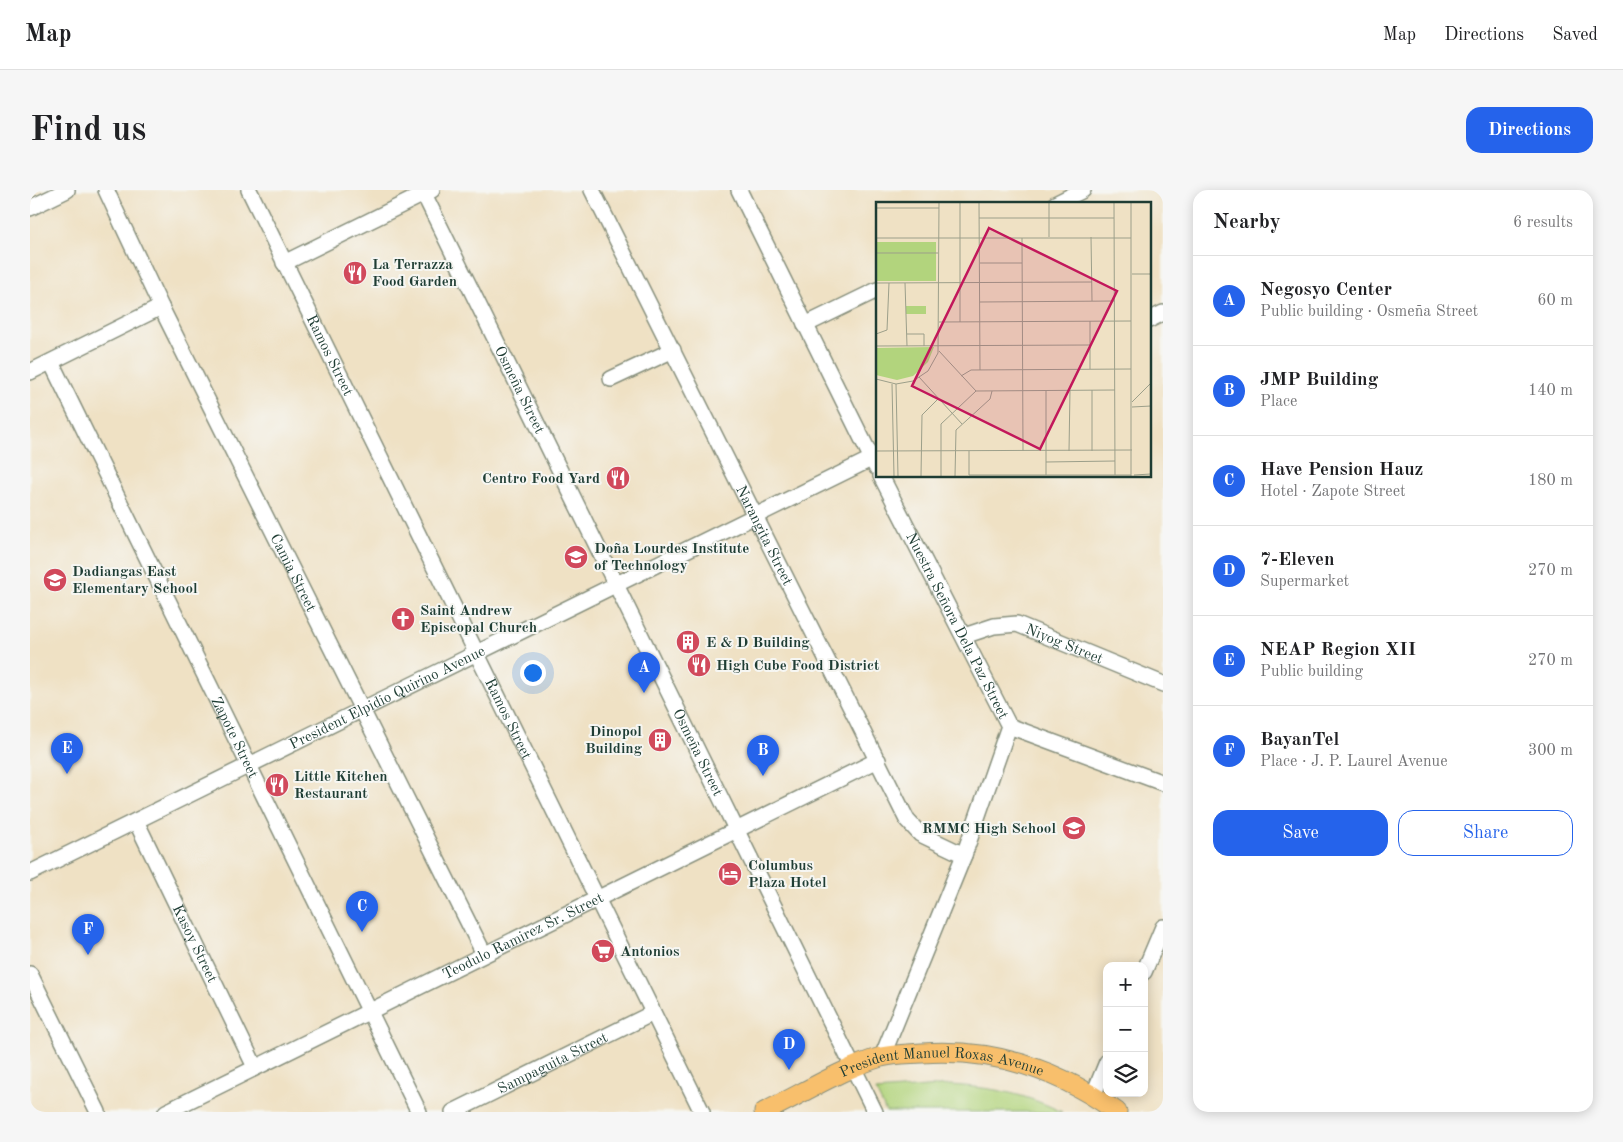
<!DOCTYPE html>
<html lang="en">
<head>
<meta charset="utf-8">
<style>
  body { margin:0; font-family:"Old Standard TT",serif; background:#f6f6f6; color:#202124 }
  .controls { position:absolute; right:15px; bottom:15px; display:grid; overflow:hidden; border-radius:10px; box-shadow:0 2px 12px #0003 }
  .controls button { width:45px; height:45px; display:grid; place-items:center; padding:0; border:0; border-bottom:1px solid #e0e0e0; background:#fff; color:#202124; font:25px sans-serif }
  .you { position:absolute; left:502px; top:482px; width:18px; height:18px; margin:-12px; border:4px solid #fff; border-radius:50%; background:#1a73e8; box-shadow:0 0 0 8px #1a73e833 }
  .badge { display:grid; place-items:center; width:32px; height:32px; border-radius:50%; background:#2563eb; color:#fff; font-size:16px; font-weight:700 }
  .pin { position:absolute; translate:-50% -41px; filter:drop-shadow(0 1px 2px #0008) }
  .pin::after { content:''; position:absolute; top:26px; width:18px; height:15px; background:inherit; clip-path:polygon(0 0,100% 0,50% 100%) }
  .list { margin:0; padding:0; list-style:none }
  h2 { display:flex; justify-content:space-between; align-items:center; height:65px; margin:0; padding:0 20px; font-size:21px }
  h2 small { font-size:16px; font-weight:400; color:#757577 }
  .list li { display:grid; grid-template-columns:32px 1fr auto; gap:15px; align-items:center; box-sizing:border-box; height:90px; padding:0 20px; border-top:1px solid #e0e0e0 }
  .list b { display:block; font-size:19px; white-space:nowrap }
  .list p { margin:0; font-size:16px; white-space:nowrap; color:#757577 }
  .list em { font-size:16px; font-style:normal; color:#757577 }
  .actions { display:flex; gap:10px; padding:15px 20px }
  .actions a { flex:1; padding:11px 0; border:1px solid #2563eb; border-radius:15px; text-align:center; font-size:18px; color:#2563eb }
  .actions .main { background:#2563eb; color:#fff }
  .icon { flex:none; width:28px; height:28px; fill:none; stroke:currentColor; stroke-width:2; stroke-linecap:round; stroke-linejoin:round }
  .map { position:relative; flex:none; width:1133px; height:922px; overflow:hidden; border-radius:15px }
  header { display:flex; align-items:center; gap:30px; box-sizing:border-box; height:70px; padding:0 25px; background:#fff; border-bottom:1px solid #e0e0e0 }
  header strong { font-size:24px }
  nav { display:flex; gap:28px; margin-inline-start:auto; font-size:18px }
  .intro { display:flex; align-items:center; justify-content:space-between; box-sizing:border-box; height:120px; padding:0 30px }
  h1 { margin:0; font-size:35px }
  .button { padding:12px 22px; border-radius:15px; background:#2563eb; color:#fff; font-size:18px; font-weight:700 }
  main { display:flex; gap:30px; padding:0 30px }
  aside { flex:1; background:#fff; border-radius:15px; box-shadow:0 2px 12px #0003 }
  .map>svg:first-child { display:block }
  .green { fill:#b2d47d; stroke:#688858 }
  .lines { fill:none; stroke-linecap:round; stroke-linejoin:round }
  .minor-casing { stroke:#878f7c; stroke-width:18 }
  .major-casing { stroke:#878f7c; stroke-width:21 }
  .minor { stroke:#fff; stroke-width:15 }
  .major { stroke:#f8bf6c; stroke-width:19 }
  .labels { text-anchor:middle; stroke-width:4; stroke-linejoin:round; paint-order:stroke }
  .poi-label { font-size:15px; font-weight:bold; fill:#1f3d34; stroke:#f6f6f2; text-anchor:start }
  .street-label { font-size:15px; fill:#1f3d34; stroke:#f6f6f2 }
  .inset-road { fill:none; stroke:#9c9f8a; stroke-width:1 }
  .view { fill:#c2185b; fill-opacity:0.15; stroke:#c2185b; stroke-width:2.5 }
  .inset-edge { fill:none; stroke:#1f3d34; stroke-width:2.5 }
</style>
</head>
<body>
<header>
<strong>Map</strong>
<nav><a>Map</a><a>Directions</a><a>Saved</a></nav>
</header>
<div class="intro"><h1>Find us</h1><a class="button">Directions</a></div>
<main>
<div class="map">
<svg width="1133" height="922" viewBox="0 0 1133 922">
  <rect width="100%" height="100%" fill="#f6f6f2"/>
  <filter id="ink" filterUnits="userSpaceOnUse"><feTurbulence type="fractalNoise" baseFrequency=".02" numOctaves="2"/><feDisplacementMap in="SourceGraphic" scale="10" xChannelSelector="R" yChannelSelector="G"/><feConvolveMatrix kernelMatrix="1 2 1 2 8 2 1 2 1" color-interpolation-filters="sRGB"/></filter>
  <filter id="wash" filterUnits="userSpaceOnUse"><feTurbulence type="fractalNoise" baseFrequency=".0096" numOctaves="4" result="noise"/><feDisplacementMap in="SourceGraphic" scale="20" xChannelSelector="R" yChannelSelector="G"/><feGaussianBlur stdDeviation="1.12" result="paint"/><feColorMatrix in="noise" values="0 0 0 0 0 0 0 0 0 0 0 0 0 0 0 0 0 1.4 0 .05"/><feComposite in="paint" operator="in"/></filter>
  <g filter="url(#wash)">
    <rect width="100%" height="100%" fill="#efe1c4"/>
    <!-- green -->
    <path class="green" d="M921,895C964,898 993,903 1032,922H856L846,901Z"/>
  </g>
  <g filter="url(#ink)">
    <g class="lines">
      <!-- minor casing -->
      <g class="minor-casing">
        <g id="minor">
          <path id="s1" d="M76,0L131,117L454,764"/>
          <path id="s2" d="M219,0L672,922"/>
          <path id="s3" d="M562,0L877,630L890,644L934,665"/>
          <path d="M709,0L846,277"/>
          <path id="s4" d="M394,4L845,922"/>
          <path d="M1025,14L1053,0"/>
          <path d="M0,18L37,0"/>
          <path d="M254,73L402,0"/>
          <path d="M1119,130L1133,123"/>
          <path d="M775,135L847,100"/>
          <path id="s5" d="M21,172L389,922"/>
          <path d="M0,182L131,117"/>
          <path d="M581,189L643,160"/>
          <path id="s6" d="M851,286L979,536L934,665L852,867"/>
          <path id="s7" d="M934,446L964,436L987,434L1133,494"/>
          <path d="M979,536L1133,593"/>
          <path id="s8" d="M106,631L225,877"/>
          <path id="s9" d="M0,683L847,266"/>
          <path d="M1114,782L1133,737"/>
          <path d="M0,784L68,922"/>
          <path d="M1063,906L1077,872"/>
          <path id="s10" d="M136,922L848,570"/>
          <path id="s11" d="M423,922L623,823"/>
        </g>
      </g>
      <!-- major casing -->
      <g class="major-casing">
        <g id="major">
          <path id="s12" d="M734,922C770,905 813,878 851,867C864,864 878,864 892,863C964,858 1029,880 1087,922"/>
        </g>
      </g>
      <!-- minor -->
      <use href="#minor" class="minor"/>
      <!-- major -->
      <use href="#major" class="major"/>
    </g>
  </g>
  <!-- icons -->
  <defs>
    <g id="restaurant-disc" transform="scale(1.25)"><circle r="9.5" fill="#d1495b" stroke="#f6f6f2"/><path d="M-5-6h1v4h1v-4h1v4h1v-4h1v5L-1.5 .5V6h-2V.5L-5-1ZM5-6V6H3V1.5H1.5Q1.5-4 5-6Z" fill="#fff"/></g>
    <g id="university-disc" transform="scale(1.25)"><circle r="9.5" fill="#d1495b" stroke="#f6f6f2"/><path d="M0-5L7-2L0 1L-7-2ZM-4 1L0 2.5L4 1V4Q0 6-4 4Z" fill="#fff"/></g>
    <g id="school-disc" transform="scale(1.25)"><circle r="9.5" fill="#d1495b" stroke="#f6f6f2"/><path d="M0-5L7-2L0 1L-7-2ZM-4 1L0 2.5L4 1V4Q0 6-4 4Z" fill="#fff"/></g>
    <g id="church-disc" transform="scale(1.25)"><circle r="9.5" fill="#d1495b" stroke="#f6f6f2"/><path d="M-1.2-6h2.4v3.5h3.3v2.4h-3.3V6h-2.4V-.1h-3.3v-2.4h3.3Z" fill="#fff"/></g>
    <g id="building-disc" transform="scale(1.25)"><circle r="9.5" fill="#d1495b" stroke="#f6f6f2"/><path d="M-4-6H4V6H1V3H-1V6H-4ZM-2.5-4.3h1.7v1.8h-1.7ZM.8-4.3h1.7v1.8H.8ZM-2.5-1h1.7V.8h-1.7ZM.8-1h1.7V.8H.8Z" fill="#fff"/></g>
    <g id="hotel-disc" transform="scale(1.25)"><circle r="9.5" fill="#d1495b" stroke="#f6f6f2"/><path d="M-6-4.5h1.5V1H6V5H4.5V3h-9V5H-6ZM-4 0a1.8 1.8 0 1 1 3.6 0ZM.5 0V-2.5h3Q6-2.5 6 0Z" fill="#fff"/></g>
    <g id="supermarket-disc" transform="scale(1.25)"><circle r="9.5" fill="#d1495b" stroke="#f6f6f2"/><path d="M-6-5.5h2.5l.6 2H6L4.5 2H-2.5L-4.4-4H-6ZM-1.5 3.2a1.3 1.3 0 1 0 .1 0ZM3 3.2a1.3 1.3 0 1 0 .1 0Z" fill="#fff"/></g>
  </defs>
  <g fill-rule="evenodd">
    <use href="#restaurant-disc" x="325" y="83"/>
    <use href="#restaurant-disc" x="588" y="288"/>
    <use href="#university-disc" x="546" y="367"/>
    <use href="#school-disc" x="25" y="390"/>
    <use href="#church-disc" x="373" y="429"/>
    <use href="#building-disc" x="658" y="452"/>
    <use href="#restaurant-disc" x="669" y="475"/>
    <use href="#building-disc" x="630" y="550"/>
    <use href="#restaurant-disc" x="247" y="595"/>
    <use href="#school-disc" x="1044" y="638"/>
    <use href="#hotel-disc" x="700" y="684"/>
    <use href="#supermarket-disc" x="573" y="761"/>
  </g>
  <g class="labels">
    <!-- poi labels -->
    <g class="poi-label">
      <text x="342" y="79">La Terrazza<tspan x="342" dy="17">Food Garden</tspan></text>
      <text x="570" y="293" text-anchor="end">Centro Food Yard</text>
      <text x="564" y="363">Doña Lourdes Institute<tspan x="564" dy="17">of Technology</tspan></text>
      <text x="42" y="386">Dadiangas East<tspan x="42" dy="17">Elementary School</tspan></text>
      <text x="390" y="425">Saint Andrew<tspan x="390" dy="17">Episcopal Church</tspan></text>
      <text x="676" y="457">E &amp; D Building</text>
      <text x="686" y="480">High Cube Food District</text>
      <text x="612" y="546" text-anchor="end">Dinopol<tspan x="612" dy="17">Building</tspan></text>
      <text x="264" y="591">Little Kitchen<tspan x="264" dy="17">Restaurant</tspan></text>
      <text x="1026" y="643" text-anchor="end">RMMC High School</text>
      <text x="718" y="680">Columbus<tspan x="718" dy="17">Plaza Hotel</tspan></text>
      <text x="590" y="766">Antonios</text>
    </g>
    <!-- street labels -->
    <g class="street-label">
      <text dy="5" stroke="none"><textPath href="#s2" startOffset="184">Ramos Street</textPath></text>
      <text dy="5" stroke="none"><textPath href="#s4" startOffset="218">Osmeña Street</textPath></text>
      <text dy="5" stroke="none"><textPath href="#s3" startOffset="386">Narangita Street</textPath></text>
      <text dy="5" stroke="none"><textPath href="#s1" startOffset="426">Camia Street</textPath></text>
      <text dy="5" stroke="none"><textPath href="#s6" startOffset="168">Nuestra Señora Dela Paz Street</textPath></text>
      <text dy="5" stroke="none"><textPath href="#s7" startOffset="106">Niyog Street</textPath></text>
      <text dy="5" stroke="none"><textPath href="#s9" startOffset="398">President Elpidio Quirino Avenue</textPath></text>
      <text dy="5" stroke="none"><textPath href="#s2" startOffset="589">Ramos Street</textPath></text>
      <text dy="5" stroke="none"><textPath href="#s5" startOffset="418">Zapote Street</textPath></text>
      <text dy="5" stroke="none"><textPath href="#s4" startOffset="622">Osmeña Street</textPath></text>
      <text dy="5" stroke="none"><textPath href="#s10" startOffset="398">Teodulo Ramirez Sr. Street</textPath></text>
      <text dy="5" stroke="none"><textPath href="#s8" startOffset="136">Kasoy Street</textPath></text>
      <text dy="5" stroke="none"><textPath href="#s11" startOffset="111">Sampaguita Street</textPath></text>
      <text dy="5" stroke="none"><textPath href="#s12" startOffset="190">President Manuel Roxas Avenue</textPath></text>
    </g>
  </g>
  <!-- overview -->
  <g transform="translate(846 12)">
    <rect width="275" height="275" fill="#efe1c4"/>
    <path d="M0,40H60V79H0ZM30,104H50V112H30ZM58,145L52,160L37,174L21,178L0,173V146Z" fill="#b2d47d"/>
    <path class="inset-road" d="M84,1V120M103,1L104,168M173,1V35M238,1L239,273M255,1V274M0,6H63M103,16H238M215,35L216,99M0,36H255M146,36L147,249M0,51H62M104,61H146M256,72H275M0,81L216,80M29,81L31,144M104,100L239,99M214,119V167M63,120L255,119M0,132L11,128L13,81M31,132H48V144M0,144L214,143M63,149L100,189L239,188M85,174L95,168L255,167M43,175L86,222M0,177L20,182L37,179L52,169L62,151L63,1M16,182L18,274M20,182L22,274M216,188V249M256,200L275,181M256,205L275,204M0,249L256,248M193,249L194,188M170,260L239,259M93,273H255M93,273V249M170,273V188M258,273L275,272M45,274L46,213L62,197M65,274V222L100,189M79,274L80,228L114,197L116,189"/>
    <path class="view" d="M113,26L241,89L164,247L36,184Z"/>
    <rect width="275" height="275" class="inset-edge"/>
  </g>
</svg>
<div class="controls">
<button>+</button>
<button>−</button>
<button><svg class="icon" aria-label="layers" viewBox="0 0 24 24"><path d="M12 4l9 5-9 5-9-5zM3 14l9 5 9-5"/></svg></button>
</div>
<div class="you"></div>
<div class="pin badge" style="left:614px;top:503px">A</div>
<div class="pin badge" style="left:733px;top:586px">B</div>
<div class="pin badge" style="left:332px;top:742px">C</div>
<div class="pin badge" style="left:759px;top:880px">D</div>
<div class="pin badge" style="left:37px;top:584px">E</div>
<div class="pin badge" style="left:58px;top:765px">F</div>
</div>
<aside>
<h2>Nearby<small>6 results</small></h2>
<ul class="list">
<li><span class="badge">A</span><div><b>Negosyo Center</b><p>Public building · Osmeña Street</p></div><em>60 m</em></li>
<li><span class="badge">B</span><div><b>JMP Building</b><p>Place</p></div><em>140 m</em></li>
<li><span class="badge">C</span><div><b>Have Pension Hauz</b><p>Hotel · Zapote Street</p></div><em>180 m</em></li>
<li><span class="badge">D</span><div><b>7-Eleven</b><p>Supermarket</p></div><em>270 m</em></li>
<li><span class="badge">E</span><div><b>NEAP Region XII</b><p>Public building</p></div><em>270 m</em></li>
<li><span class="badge">F</span><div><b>BayanTel</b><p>Place · J. P. Laurel Avenue</p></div><em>300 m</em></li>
</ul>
<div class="actions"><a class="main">Save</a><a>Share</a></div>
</aside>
</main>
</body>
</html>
